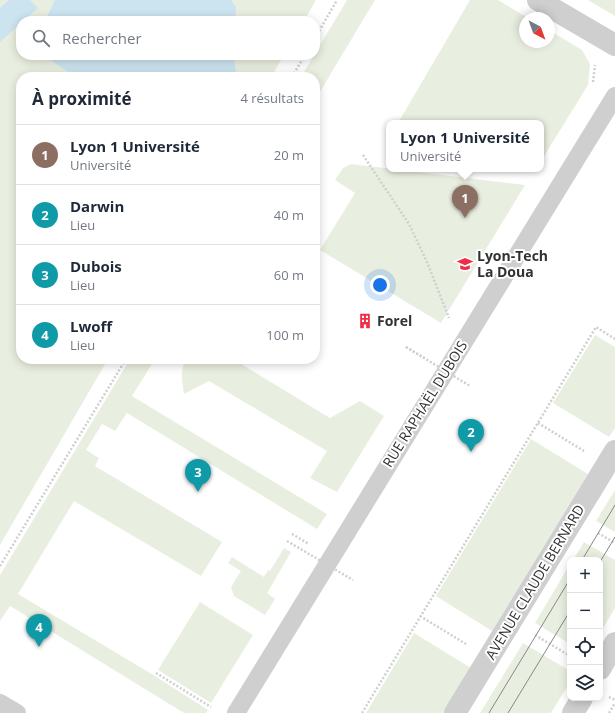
<!DOCTYPE html>
<html lang="fr">
<head>
<meta charset="utf-8">
<style>
  body { margin:0; font-family:"Open Sans",sans-serif; background:#f6f6f7; color:#1f2937 }
  .controls { position:absolute; right:12px; bottom:12px; display:grid; overflow:hidden; border-radius:8px; box-shadow:0 2px 10px #0003 }
  .controls button { width:36px; height:36px; display:grid; place-items:center; padding:0; border:0; border-bottom:1px solid #e0e1e3; background:#fff; color:#1f2937; font:20px sans-serif }
  .compass { position:absolute; left:519px; top:12px; width:36px; height:36px; border-radius:50%; background:#fff; box-shadow:0 2px 10px #0003; rotate:139deg }
  .you { position:absolute; left:380px; top:285px; width:14px; height:14px; margin:-10px; border:3px solid #fff; border-radius:50%; background:#1a73e8; box-shadow:0 0 0 6px #1a73e833 }
  .badge { display:grid; place-items:center; width:26px; height:26px; border-radius:50%; background:#0b8043; color:#fff; font-size:13px; font-weight:700 }
  .pin { position:absolute; translate:-50% -33px; filter:drop-shadow(0 1px 2px #0008) }
  .pin::after { content:''; position:absolute; top:21px; width:14px; height:12px; background:inherit; clip-path:polygon(0 0,100% 0,50% 100%) }
  .popup { position:absolute; left:386px; top:120px; width:158px; height:52px; box-sizing:border-box; display:grid; place-content:center; border-radius:8px; background:#fff; filter:drop-shadow(0 1px 3px #0005); font-size:13px; white-space:nowrap; color:#747a83 }
  .popup b { font-size:15px; color:#1f2937 }
  .popup::after { content:''; position:absolute; left:50%; top:100%; margin-left:-8px; border:8px solid transparent; border-top-color:#fff }
  .list { margin:0; padding:0; list-style:none }
  h2 { display:flex; justify-content:space-between; align-items:center; height:52px; margin:0; padding:0 16px; font-size:17px }
  h2 small { font-size:13px; font-weight:400; color:#747a83 }
  .list li { display:grid; grid-template-columns:26px 1fr auto; gap:12px; align-items:center; box-sizing:border-box; height:60px; padding:0 16px; border-top:1px solid #e0e1e3 }
  .list b { display:block; font-size:15px; white-space:nowrap }
  .list p { margin:0; font-size:13px; white-space:nowrap; color:#747a83 }
  .list em { font-size:13px; font-style:normal; color:#747a83 }
  .icon { flex:none; width:22px; height:22px; fill:none; stroke:currentColor; stroke-width:2; stroke-linecap:round; stroke-linejoin:round }
  .map { position:relative; flex:none; width:615px; height:713px; overflow:hidden }
  .search { position:absolute; background:#fff; box-shadow:0 2px 10px #0003; left:16px; top:16px; width:304px; height:44px; display:flex; align-items:center; gap:10px; box-sizing:border-box; padding:0 14px; border-radius:16px; color:#747a83; font-size:15px }
  .panel { position:absolute; background:#fff; box-shadow:0 2px 10px #0003; left:16px; top:72px; width:304px; height:292px; border-radius:16px }
  .map>svg:first-child { display:block }
  .green { fill:#e9efe0 }
  .water { fill:#cce4f0 }
  .lines { fill:none; stroke-linecap:round; stroke-linejoin:round }
  .path { stroke:#cfcfcf; stroke-width:2.5; stroke-dasharray:2 2; stroke-linecap:butt }
  .lane { stroke:#cfcfcf; stroke-width:18 }
  .street { stroke:#cfcfcf; stroke-width:22 }
  .tram { stroke:#878787; stroke-width:1 }
  .path-bridge { stroke:#cfcfcf; stroke-width:2.5; stroke-dasharray:2 2; stroke-linecap:butt }
  .labels { text-anchor:middle; stroke-width:4; stroke-linejoin:round; paint-order:stroke }
  .poi-label { font-size:14px; font-weight:bold; fill:#323232; stroke:#fff; text-anchor:start }
  .street-label { font-size:14px; fill:#323232; stroke:#fff }
</style>
</head>
<body>
<div class="map">
<svg width="615" height="713" viewBox="0 0 615 713">
  <rect width="100%" height="100%" fill="#fff"/>
  <!-- green -->
  <path class="green" d="M0,0H316L304,21H21V55H284L271,77H21V359H108L0,545Z
    M347,0H375L315,100V77H301Z
    M470,0H498L528,18H525V42H549V30L582,50L590,64L588,85L541,161V123H398Z
    M588,0H615V16Z
    M351,164L525,185L441,323L320,250L355,193L335,180L343,168Z
    M595,335L615,347V428L609,437L553,403Z
    M130,359H155L132,396L327,514L317,529L127,413L115,431L102,424L86,450L99,458L95,466L222,542L201,576L74,501L18,594L155,676L208,710L206,713H184L10,606L0,621V575Z
    M186,359H233L330,418L360,401L384,416L337,492L310,478L327,451L209,381L184,394C182,382 180,370 186,359Z
    M531,439L588,474L492,631L436,596Z
    M615,490V532L596,521Z
    M584,542L615,560V608L600,633V560H573Z
    M284,548L291,552L267,593L275,599L265,615L234,596L231,587L241,571L228,563L232,557L264,577L268,570L270,571Z
    M570,564V644L535,623Z
    M200,602L253,635L211,703L158,670Z
    M414,633L471,668L443,713H366Z
    M523,643L570,671V682L551,713H480Z"/>
  <!-- water -->
  <path class="water" d="M9,0H30L38,8L0,42V8Z
    M55,0H231L236,7L235,21H45Z
    M43,55H233L237,77H76Z"/>
  <g class="lines">
    <!-- path -->
    <path class="path" d="M315,38L337,0
      M292,77L305,55
      M593,82L595,65
      M363,155L409,224L427,262L449,318
      M406,347L424,358
      M538,423L584,451
      M598,533L615,543
      M292,534L309,544
      M0,566L126,359
      M420,616L466,644
      M535,635L570,656
      M156,673L211,707
      M609,697L615,700
      M362,713L596,327L615,339
      M609,713L615,703"/>
    <!-- lane -->
    <path class="lane" d="M0,703L17,713
      M236,713L615,96"/>
    <!-- street -->
    <path class="street" d="M538,0L615,45
      M600,669L615,643
      M455,713L615,451
      M573,713L582,698"/>
    <!-- tram -->
    <path class="tram" d="M582,560L615,505
      M600,562L615,537
      M489,713L570,579
      M508,713L570,611"/>
    <!-- path-bridge -->
    <path class="path-bridge" d="M406,347L470,386
      M287,541L353,580"/>
  </g>
  <!-- icons -->
  <defs>
    <g id="university-bare" transform="scale(1.2)"><path d="M0-5L7-2L0 1L-7-2ZM-4 1L0 2.5L4 1V4Q0 6-4 4Z" fill="#f12c45" stroke="#fff" stroke-width="2.5" paint-order="stroke"/></g>
    <g id="building-bare" transform="scale(1.2)"><path d="M-4-6H4V6H1V3H-1V6H-4ZM-2.5-4.3h1.7v1.8h-1.7ZM.8-4.3h1.7v1.8H.8ZM-2.5-1h1.7V.8h-1.7ZM.8-1h1.7V.8H.8Z" fill="#f12c45" stroke="#fff" stroke-width="2.5" paint-order="stroke"/></g>
  </defs>
  <g fill-rule="evenodd">
    <use href="#university-bare" x="465" y="264"/>
    <use href="#building-bare" x="365" y="321"/>
  </g>
  <g class="labels">
    <!-- poi labels -->
    <g class="poi-label">
      <text x="477" y="261">Lyon-Tech<tspan x="477" dy="16">La Doua</tspan></text>
      <text x="377" y="326">Forel</text>
    </g>
    <!-- street labels -->
    <g class="street-label">
      <text transform="translate(425 404) rotate(-58)" y="5">RUE RAPHAËL DUBOIS</text>
      <text transform="translate(535 582) rotate(-59)" y="5">AVENUE CLAUDE BERNARD</text>
    </g>
  </g>
</svg>
<div class="controls">
<button>+</button>
<button>−</button>
<button><svg class="icon" aria-label="locate" viewBox="0 0 24 24"><circle cx="12" cy="12" r="6"/><path d="M12 2v4M12 18v4M2 12h4M18 12h4"/></svg></button>
<button><svg class="icon" aria-label="layers" viewBox="0 0 24 24"><path d="M12 4l9 5-9 5-9-5zM3 14l9 5 9-5"/></svg></button>
</div>
<svg class="compass" viewBox="-18 -18 36 36"><path d="M0-13l5 13h-10z" fill="#e53935"/><path d="M0 13l5-13h-10z" fill="#747a83"/></svg>
<div class="you"></div>
<div class="pin badge" style="left:465px;top:218px;background:#8d6e63">1</div>
<div class="popup"><b>Lyon 1 Université</b>Université</div>
<div class="pin badge" style="left:471px;top:452px;background:#0f9aa8">2</div>
<div class="pin badge" style="left:198px;top:492px;background:#0f9aa8">3</div>
<div class="pin badge" style="left:39px;top:647px;background:#0f9aa8">4</div>
<div class="search"><svg class="icon" aria-label="search" viewBox="0 0 24 24"><circle cx="10" cy="10" r="6"/><path d="M15 15l6 6"/></svg>Rechercher</div>
<section class="panel">
<h2>À proximité<small>4 résultats</small></h2>
<ul class="list">
<li><span class="badge" style="background:#8d6e63">1</span><div><b>Lyon 1 Université</b><p>Université</p></div><em>20 m</em></li>
<li><span class="badge" style="background:#0f9aa8">2</span><div><b>Darwin</b><p>Lieu</p></div><em>40 m</em></li>
<li><span class="badge" style="background:#0f9aa8">3</span><div><b>Dubois</b><p>Lieu</p></div><em>60 m</em></li>
<li><span class="badge" style="background:#0f9aa8">4</span><div><b>Lwoff</b><p>Lieu</p></div><em>100 m</em></li>
</ul>
</section>
</div>
</body>
</html>
